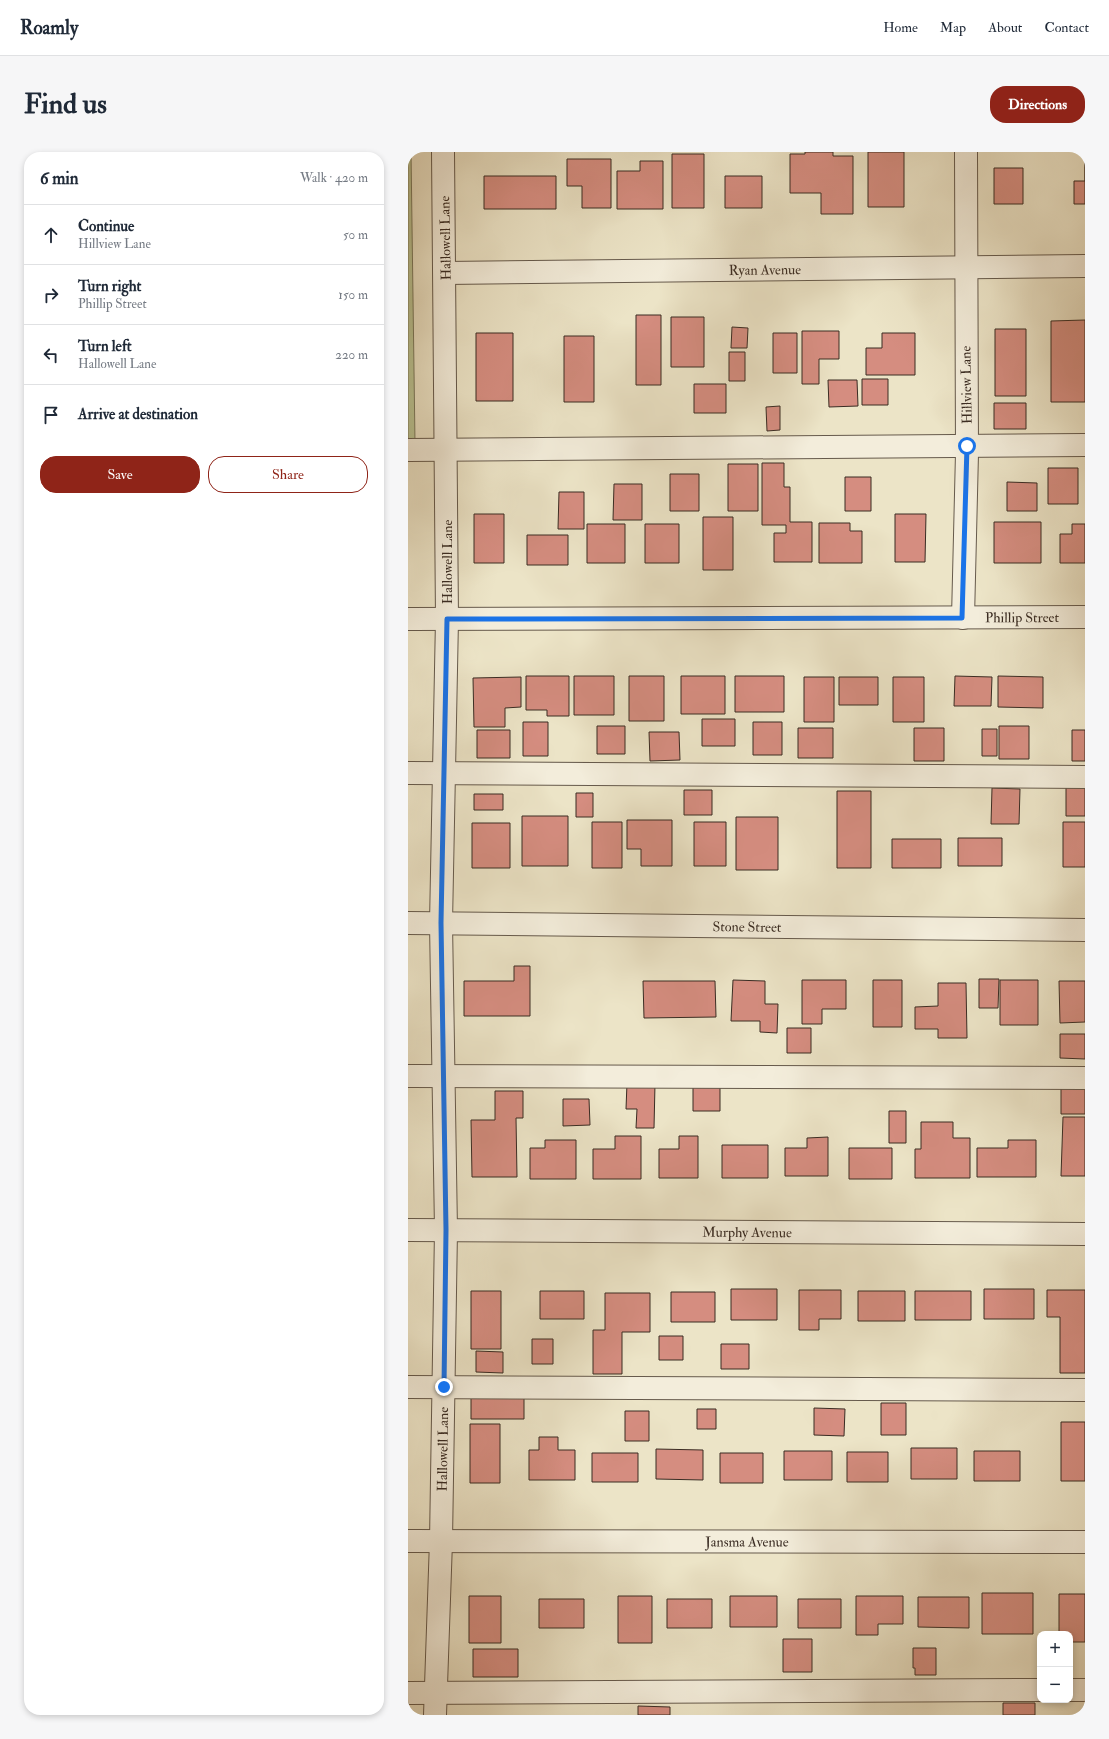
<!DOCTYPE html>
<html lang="en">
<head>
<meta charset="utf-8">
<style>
  body { margin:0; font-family:"IM FELL Double Pica",serif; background:#f6f6f7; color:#1f2937 }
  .controls { position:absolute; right:12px; bottom:12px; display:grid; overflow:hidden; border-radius:8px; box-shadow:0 2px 6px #0003 }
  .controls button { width:36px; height:36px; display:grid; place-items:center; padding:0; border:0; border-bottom:1px solid #e0e1e3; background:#fff; color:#1f2937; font:20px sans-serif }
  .stop { position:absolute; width:12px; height:12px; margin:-9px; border:3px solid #1a73e8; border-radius:50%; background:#fff }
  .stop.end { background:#1a73e8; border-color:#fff; box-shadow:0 1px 4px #0008 }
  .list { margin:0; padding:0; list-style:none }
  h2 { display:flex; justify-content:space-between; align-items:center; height:52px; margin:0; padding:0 16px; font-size:17px }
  h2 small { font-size:13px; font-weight:400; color:#747a83 }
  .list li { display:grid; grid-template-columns:26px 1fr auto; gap:12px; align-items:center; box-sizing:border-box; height:60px; padding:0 16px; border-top:1px solid #e0e1e3 }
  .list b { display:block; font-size:15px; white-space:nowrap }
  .list p { margin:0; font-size:13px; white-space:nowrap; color:#747a83 }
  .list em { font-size:13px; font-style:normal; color:#747a83 }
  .actions { display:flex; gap:8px; padding:12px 16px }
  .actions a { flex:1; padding:9px 0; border:1px solid #8f2418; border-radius:16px; text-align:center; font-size:14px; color:#8f2418 }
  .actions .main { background:#8f2418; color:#fff }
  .icon { flex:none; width:22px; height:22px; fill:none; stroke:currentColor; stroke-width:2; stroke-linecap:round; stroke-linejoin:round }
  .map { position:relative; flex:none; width:677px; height:1563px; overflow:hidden; border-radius:16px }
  header { display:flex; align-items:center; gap:24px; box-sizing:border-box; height:56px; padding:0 20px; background:#fff; border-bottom:1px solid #e0e1e3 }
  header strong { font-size:19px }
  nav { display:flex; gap:22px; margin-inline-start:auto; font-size:14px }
  .intro { display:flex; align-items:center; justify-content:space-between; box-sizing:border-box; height:96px; padding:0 24px }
  h1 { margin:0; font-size:28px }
  .button { padding:10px 18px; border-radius:16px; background:#8f2418; color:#fff; font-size:14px; font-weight:700 }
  main { display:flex; gap:24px; padding:0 24px }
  aside { flex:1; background:#fff; border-radius:16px; box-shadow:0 2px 6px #0003 }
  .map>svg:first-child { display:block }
  .green { fill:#bac494; stroke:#7a785c }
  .building { fill:#d58d80; stroke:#3a2c23 }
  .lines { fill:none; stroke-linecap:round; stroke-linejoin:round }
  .minor-casing { stroke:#665a4c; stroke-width:24 }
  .minor { stroke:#f3eddb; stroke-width:22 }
  .route { stroke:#1a73e8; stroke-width:5 }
  .labels { text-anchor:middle; stroke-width:3; stroke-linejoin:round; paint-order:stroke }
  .street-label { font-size:14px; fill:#3a2c23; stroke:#f3eddb }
</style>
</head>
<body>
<header>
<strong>Roamly</strong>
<nav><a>Home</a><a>Map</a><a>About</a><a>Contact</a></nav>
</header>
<div class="intro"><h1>Find us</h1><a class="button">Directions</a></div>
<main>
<aside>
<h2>6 min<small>Walk · 420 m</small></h2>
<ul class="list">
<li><svg class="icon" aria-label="ahead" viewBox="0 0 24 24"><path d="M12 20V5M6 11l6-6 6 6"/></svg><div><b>Continue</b><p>Hillview Lane</p></div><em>50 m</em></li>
<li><svg class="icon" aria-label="right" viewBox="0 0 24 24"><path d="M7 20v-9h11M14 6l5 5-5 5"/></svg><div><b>Turn right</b><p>Phillip Street</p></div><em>150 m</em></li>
<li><svg class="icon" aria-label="left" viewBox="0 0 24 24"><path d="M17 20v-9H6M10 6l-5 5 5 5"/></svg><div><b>Turn left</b><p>Hallowell Lane</p></div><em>220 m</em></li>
<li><svg class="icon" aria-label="arrive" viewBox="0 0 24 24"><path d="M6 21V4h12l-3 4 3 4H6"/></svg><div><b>Arrive at destination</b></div></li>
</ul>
<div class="actions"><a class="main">Save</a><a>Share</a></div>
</aside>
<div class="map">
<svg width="677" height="1563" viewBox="0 0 677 1563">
  <rect width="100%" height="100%" fill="#ece4c7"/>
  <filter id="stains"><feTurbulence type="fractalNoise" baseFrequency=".005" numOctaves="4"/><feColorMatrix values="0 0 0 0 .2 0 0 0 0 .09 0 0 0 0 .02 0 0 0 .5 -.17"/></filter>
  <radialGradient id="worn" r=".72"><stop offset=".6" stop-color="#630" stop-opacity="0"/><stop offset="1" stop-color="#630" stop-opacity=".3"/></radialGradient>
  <!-- green -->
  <path class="green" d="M0,0H3L7,291H0Z"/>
  <!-- building -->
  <path class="building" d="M397,0H425V4H445V62H413V41H382V2H397Z
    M460,0H496V55H460Z
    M677,0V52H666V29H677Z
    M264,2H296V56H264Z
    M159,7H203V56H174V34H159Z
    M232,9H255V57H209V19H232Z
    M586,16H615V52H586Z
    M76,24H148V57H76Z
    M317,24H354V56H317Z
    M228,163H253V233H228Z
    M263,165H296V215H263Z
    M677,168V250H643V169Z
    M324,175L340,176L339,196H323Z
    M587,177H618V244H587Z
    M394,179H431V207H411V232H394Z
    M68,181H105V249H68Z
    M365,181H389V221H365Z
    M474,181H507V223H458V196H474Z
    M156,184H186V250H156Z
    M321,200H337V229H321Z
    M454,227H480V253H454Z
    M420,228H449L450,254L421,255Z
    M286,232H318V261H286Z
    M586,251H618V277H586Z
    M372,254V278L359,279L358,255Z
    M354,311H376V335H382V370H404V410H366V381H378V373H354Z
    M320,312H350V359H320Z
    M640,316H670V352H640Z
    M262,322H291V359H262Z
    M437,325H463V359H437Z
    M599,330L629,331V359H599Z
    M206,332H234V368H205Z
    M151,340H176V377H150Z
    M66,362H96V411H66Z
    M487,362H518L517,410H487Z
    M295,365H325V418H295Z
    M586,370H633V411H586Z
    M411,371H442V379H454V411H411Z
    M179,372H217V411H179Z
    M237,372H271V411H237Z
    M664,372H677V411H652V382H664Z
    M119,383H160V413H119Z
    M118,524H161V564H139V558H118Z
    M166,524H206V563H166Z
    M221,524H256V569H221Z
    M273,524H317V562H273Z
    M327,524H376V560H327Z
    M547,524L584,525L583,554H546Z
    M590,524L635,525V556L590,555Z
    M113,525V555L97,556V575H66L65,526Z
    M396,525H426V570H396Z
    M431,525H470V553H431Z
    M485,525H516V570H485Z
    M294,567H327V594H294Z
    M115,570H140V604H115Z
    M345,570H374V603H345Z
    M189,574H217V602H189Z
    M591,574H621V607H591Z
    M390,576H425V606H390Z
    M506,576H536V609H506Z
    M574,577H589V604H574Z
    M69,578H102V606H69Z
    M664,578H677V609H664Z
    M241,580H271L272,608L242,609Z
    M658,633H677V664H658Z
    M584,636L612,637L611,672H583Z
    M276,638H304V663H276Z
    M429,639H463V716H429Z
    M168,641H185V665H168Z
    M66,642H95V658H66Z
    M114,664H160V714H114Z
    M328,665H370V718H328Z
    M219,668H264V714H233V697H219Z
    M184,670H214V716H184Z
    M286,670H318V714H286Z
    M655,670H677V715H655Z
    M64,671H102V716H64Z
    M550,686H594V714H550Z
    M484,687H533V716H484Z
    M106,814H122V864H56V829H106Z
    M571,827H591L590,856H571Z
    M325,828L357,829V852H370L369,881L352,880V869H323Z
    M394,828H438V857H414V872H394Z
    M465,828H494V875H465Z
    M592,828H630V873H592Z
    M235,829H307L308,865L236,866Z
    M651,829H677V870L652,871Z
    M530,831H558L559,886H530V877H507V855L530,854Z
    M379,876H403V901H379Z
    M652,882H677V907L652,906Z
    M285,930L312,931V959H285Z
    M219,931L247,932L246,976H228L229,957H218Z
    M653,934H677V962H653Z
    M87,939H115V966H108L109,1025H64L63,968H87Z
    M155,947H181L182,973L155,974Z
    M481,959H498V991H481Z
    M655,965H677V1024H653Z
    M513,970H545V986H562V1026H507V997H513Z
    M207,984H233V1027H185V997H207Z
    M271,984H290V1026H251V997H271Z
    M420,985V1024H377V996H399V986Z
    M137,988H168V1027H122V996H137Z
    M600,988H628V1025H569V996H600Z
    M314,993H360V1026H314Z
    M441,996H484V1027H441Z
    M323,1137H369V1168H323Z
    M576,1137H626V1167H576Z
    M391,1138H433V1167H411V1178H391Z
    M639,1138H677V1221H652V1165H639Z
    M63,1139H93V1197H63Z
    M132,1139H176V1167H132Z
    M450,1139H497V1169H450Z
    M507,1139H563V1168H507Z
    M263,1140H307V1170H263Z
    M197,1141H242V1180H214V1222H185V1178H197Z
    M251,1184H275V1208H251Z
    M124,1187H145V1212H124Z
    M313,1192H341V1217H313Z
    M68,1199L95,1200V1221L68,1220Z
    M63,1244H116V1267H63Z
    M473,1251H498V1283H473Z
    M406,1256L437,1257L436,1284L406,1283Z
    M289,1257H308V1277H289Z
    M217,1259H241V1289H217Z
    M653,1270H677V1329H653Z
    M62,1272H92V1331H62Z
    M131,1285H150V1298H167V1328H121V1298H131Z
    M503,1296H549V1327H503Z
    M248,1297L295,1298V1328L248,1327Z
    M376,1299H424V1328H376Z
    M566,1299H612V1329H566Z
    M439,1300H480V1330H439Z
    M184,1301H230V1330H184Z
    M312,1301H355V1331H312Z
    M574,1441H625V1482H574Z
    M651,1442H677V1490H662V1482H651Z
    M61,1444H93V1491H61Z
    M210,1444H244V1491H210Z
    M322,1444H369V1475H322Z
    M448,1444H495V1472H470V1483H448Z
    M510,1445H561V1476L510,1475Z
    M131,1447H176V1476H131Z
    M259,1447H304V1476H259Z
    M390,1447H433V1476H390Z
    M375,1487H404V1520H375Z
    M505,1496H528V1523H507V1516H505Z
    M65,1497H110V1525H65Z
    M595,1551H627V1563H595Z
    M230,1554L262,1555V1563H230Z"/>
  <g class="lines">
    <!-- minor casing -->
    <g class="minor-casing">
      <g id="minor">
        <path id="s1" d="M37,121L677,114"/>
        <path d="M0,298L677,293"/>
        <path d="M555,466L559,301L558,0"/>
        <path id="s2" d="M0,467L677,465"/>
        <path d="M0,621L677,625"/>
        <path id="s3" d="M0,771L677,778"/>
        <path d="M0,924L677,926"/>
        <path id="s4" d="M0,1078L677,1082"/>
        <path d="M0,1235L677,1238"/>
        <path id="s5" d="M0,1389L677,1390"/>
        <path d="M662,1538H677"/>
        <path d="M0,1541L632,1538"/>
        <path id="s6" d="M27,1563L33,1389L38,1078L33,771L39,467L35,0"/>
      </g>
    </g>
    <!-- minor -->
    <use href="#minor" class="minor"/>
  </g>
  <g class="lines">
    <!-- route -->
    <path class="route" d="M36,1235L38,1078L33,771L39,467L554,466L559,294"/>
  </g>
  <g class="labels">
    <!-- street labels -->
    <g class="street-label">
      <text transform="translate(37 86) rotate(-91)" y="5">Hallowell Lane</text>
      <text dy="5" stroke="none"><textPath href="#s1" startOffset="320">Ryan Avenue</textPath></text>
      <text transform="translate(558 233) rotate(-91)" y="5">Hillview Lane</text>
      <text transform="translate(39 410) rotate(-90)" y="5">Hallowell Lane</text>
      <text dy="5" stroke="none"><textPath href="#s2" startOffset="614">Phillip Street</textPath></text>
      <text dy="5" stroke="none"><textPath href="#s3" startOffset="339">Stone Street</textPath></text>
      <text dy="5" stroke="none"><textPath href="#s4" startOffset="339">Murphy Avenue</textPath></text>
      <text dy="5" stroke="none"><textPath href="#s6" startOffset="266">Hallowell Lane</textPath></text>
      <text dy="5" stroke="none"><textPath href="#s5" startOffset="339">Jansma Avenue</textPath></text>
    </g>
  </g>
  <rect width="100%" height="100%" filter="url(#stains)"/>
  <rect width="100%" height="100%" fill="url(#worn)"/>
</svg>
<div class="controls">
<button>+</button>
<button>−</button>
</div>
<div class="stop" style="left:559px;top:294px"></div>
<div class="stop end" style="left:36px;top:1235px"></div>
</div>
</main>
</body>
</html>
